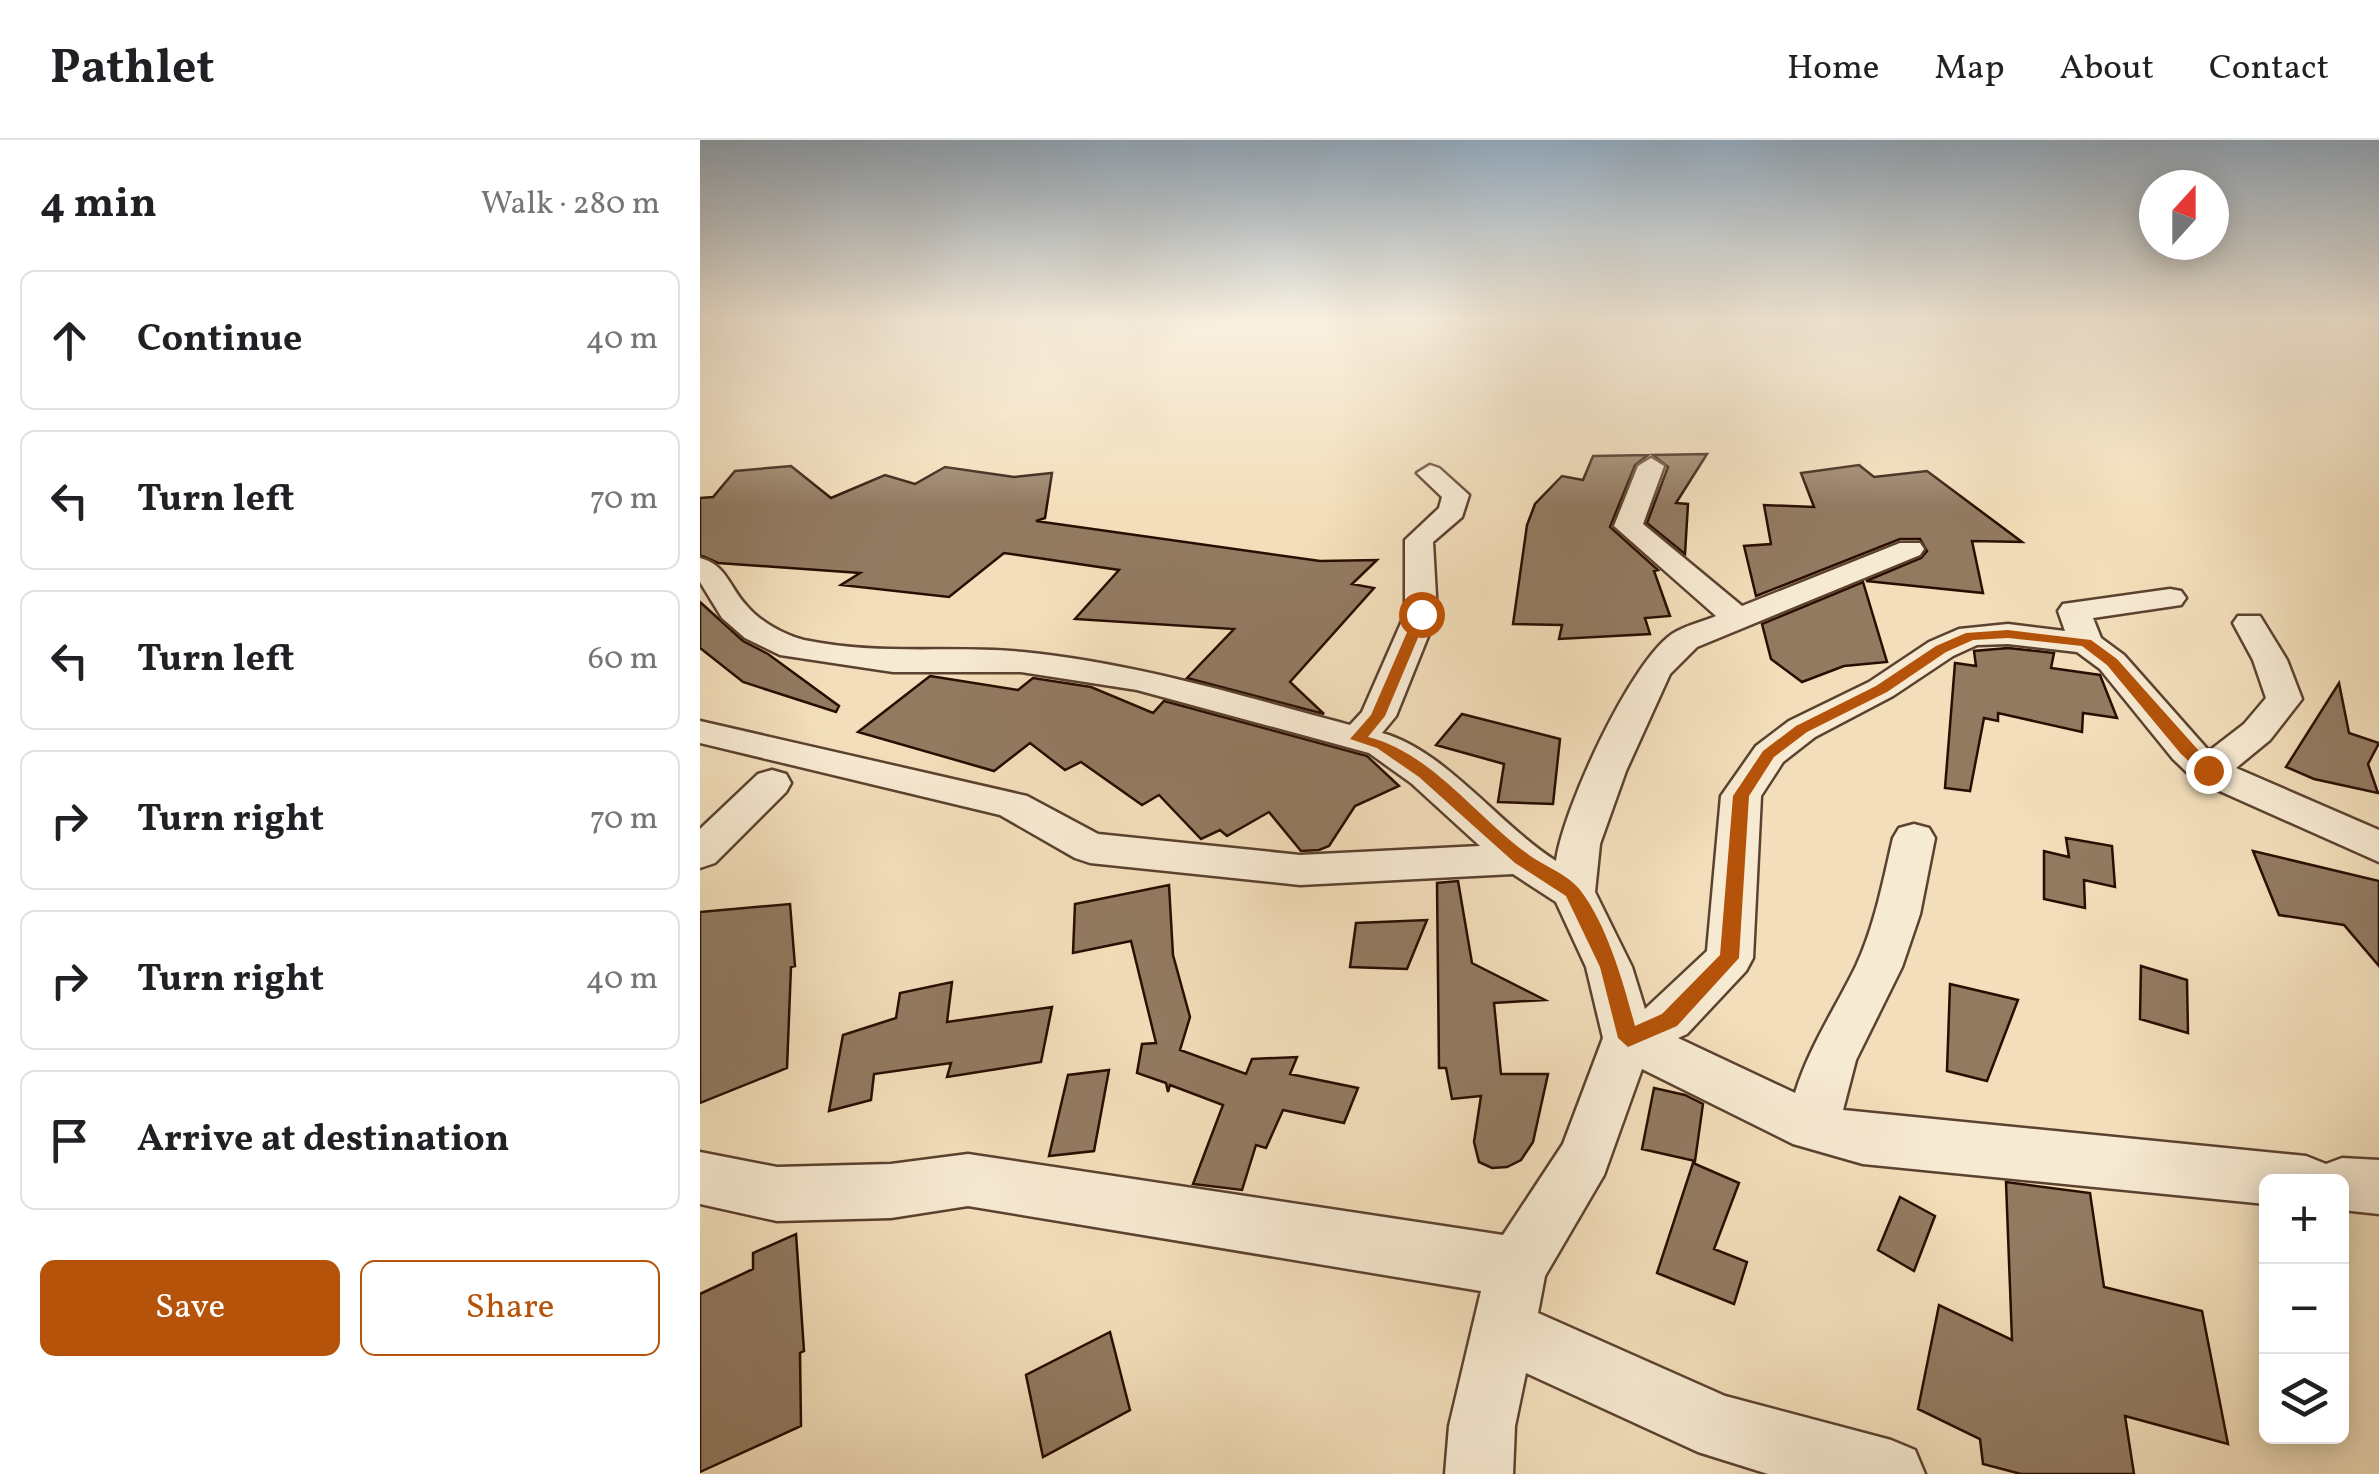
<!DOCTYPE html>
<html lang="en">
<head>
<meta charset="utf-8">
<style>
  body { margin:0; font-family:Vollkorn,serif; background:#f2f2f2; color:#202124 }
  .controls { position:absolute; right:30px; bottom:30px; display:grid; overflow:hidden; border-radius:15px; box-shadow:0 5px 25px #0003 }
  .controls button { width:90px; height:90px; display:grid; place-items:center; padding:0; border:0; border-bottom:2px solid #e0e0e0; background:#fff; color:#202124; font:50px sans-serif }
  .compass { position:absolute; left:1439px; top:30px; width:90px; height:90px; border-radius:50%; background:#fff; box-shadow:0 5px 25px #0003; rotate:21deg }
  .stop { position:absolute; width:30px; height:30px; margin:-22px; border:8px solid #b45309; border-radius:50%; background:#fff }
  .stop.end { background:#b45309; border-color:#fff; box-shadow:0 2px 10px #0008 }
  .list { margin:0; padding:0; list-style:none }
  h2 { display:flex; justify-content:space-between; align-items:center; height:130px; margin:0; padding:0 40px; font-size:42px }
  h2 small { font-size:32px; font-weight:400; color:#757577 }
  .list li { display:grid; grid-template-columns:65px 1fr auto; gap:30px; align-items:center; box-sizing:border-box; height:140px; margin:0 20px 20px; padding:0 20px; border:2px solid #e0e0e0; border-radius:15px }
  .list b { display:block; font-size:38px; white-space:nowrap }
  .list em { font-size:32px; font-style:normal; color:#757577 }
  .actions { display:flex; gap:20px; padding:30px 40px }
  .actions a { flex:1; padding:22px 0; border:2px solid #b45309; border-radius:15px; text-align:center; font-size:35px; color:#b45309 }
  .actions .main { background:#b45309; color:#fff }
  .icon { flex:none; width:55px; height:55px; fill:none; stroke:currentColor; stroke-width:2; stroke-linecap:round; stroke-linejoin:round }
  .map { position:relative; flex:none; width:1679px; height:1334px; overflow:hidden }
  header { display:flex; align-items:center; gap:60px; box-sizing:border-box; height:140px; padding:0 50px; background:#fff; border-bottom:2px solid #e0e0e0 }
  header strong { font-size:48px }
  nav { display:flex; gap:55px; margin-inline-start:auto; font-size:35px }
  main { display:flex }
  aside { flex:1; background:#fff }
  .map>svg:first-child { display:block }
  .building { fill:#927a61; stroke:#290d01; stroke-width:2.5 }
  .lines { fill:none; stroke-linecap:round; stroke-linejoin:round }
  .minor-casing { stroke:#5b412f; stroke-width:5 }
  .minor { fill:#f7ead2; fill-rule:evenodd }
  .route { fill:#b45309 }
</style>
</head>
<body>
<header>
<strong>Pathlet</strong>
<nav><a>Home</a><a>Map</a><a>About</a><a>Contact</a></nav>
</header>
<main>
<aside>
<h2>4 min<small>Walk · 280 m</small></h2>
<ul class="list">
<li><svg class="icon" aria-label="ahead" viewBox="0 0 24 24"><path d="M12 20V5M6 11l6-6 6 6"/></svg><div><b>Continue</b></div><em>40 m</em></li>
<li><svg class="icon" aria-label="left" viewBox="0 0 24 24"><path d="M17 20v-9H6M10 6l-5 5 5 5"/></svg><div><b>Turn left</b></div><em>70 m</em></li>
<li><svg class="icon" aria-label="left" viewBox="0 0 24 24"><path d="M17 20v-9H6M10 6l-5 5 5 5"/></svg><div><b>Turn left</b></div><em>60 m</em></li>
<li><svg class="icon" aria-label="right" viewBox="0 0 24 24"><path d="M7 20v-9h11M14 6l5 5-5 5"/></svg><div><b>Turn right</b></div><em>70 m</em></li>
<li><svg class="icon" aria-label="right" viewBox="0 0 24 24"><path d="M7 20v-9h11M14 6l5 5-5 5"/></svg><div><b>Turn right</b></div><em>40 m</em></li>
<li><svg class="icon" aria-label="arrive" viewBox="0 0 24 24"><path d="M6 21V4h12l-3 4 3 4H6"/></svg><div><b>Arrive at destination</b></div></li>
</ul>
<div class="actions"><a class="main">Save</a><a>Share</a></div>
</aside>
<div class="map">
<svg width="1679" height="1334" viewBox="0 0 1679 1334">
  <rect width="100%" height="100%" fill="#f2deba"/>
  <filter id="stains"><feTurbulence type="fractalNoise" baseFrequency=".002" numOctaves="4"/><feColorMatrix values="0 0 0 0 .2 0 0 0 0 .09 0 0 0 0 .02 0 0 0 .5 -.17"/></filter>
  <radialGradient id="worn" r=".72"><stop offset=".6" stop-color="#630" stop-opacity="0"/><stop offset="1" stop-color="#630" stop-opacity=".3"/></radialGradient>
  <!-- building -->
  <path class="building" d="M1007,314L976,363L988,364L985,414L947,383L968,327L953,315Z
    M948,315L935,325L910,387L958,430L954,431L970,476L945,478L950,494L859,499L862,485L813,484L827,385L835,364L862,336L883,340L893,316Z
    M1159,325L1174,337L1227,331L1322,402L1272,401L1283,453L1166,441L1221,418L1227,411L1220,399H1200L1056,456L1044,406L1071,404L1064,365L1114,367L1101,333Z
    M91,326L131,358L185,335L215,344L245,327L314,337L352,333L345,378L336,381L620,421L677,420L652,444L674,448L590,542L624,574L487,538L534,489L375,479L419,430L304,413L249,457L141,445L160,433L18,423L0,415V358L13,357L35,331Z
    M1163,442L1187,522L1144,526L1102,542L1071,519L1062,484Z
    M0,462L43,501L68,514L139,566L136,572L43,542L0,508Z
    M1308,508L1354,513L1351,528L1400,535L1417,578L1383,573L1382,592L1298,573V581L1284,578L1270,651L1245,648L1255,523L1276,526L1274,511Z
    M230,536L318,550L333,538L391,547L453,573L464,561L667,616L699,646L655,666L629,706L619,710L601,711L569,672L527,696L520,690L501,699L459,655L442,665L381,622L365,630L330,603L294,631L158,592Z
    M1639,543L1649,593L1679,603L1668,624L1678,653L1614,639L1586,627Z
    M762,574L860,599L853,664L798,662L804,624L736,605Z
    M1366,698L1412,706L1415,747L1384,740L1385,768L1344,759V711L1369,717Z
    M1553,711L1679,741V826L1644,785L1579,775Z
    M758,741L772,823L845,860L794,863L801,934H848L833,1002L821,1020L807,1027L792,1028L779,1022L774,1002L781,956L752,959L746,928H739L737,743Z
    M469,745L473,815L490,877L480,910L546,934L552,919L597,917L590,934L658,948L644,983L583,970L566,1008L556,1005L542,1050L493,1044L523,965L470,945L468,952L466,943L437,933L442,904L456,903L431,801L373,813L375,764Z
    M90,764L95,826L91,827L87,928L0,963V772Z
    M727,780L707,829L650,827L656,783Z
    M1441,826L1487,840L1488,893L1440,879Z
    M252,842L247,882L352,867L341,922L247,937L251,923L174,934L171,960L129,971L143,895L196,878L200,853Z
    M1250,844L1318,860L1287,941L1247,931Z
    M409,930L394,1011L349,1016L368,935Z
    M954,948L985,955L1003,964L995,1021L942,1009Z
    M993,1023L1039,1043L1014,1109L1047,1122L1034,1164L957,1133Z
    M1306,1042L1390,1053L1404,1147L1502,1171L1528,1304L1425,1276L1434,1334H1321L1283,1324L1280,1299L1218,1269L1239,1165L1312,1200Z
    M1200,1057L1235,1076L1214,1131L1178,1110Z
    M96,1094L104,1211L100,1213L101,1286L0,1332V1154L53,1129V1113Z
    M410,1192L430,1270L343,1317L326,1235Z"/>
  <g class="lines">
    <!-- minor casing -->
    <g class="minor-casing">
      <path id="minor" d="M951,318L964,326L943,384L1042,466L1200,403H1220L1224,409L1220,415L997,507L970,534L926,631L900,704L895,752L932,827L945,869L1007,811L1021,656L1056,606L1089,581L1169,542L1229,502L1259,489L1308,484L1365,491L1358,471L1363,464L1470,449L1481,451L1486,458L1481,465L1393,478L1401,498L1424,515L1509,611L1544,584L1566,558L1553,520L1533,483L1538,476H1560L1587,520L1602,559L1570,600L1536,628L1679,690V722L1495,640L1473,619L1400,529L1377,512L1308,504L1277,505L1253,516L1193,556L1115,597L1083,622L1061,656L1053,818L1046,831L987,894L978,898L1095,953C1109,907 1135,869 1156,826C1175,785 1183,741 1193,698L1199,688L1214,684L1229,688L1235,698L1220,774L1202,827L1156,920L1143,970L1606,1016L1626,1024L1642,1018L1679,1020V1074L1642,1070V1042H1566V1064L1163,1024L1093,1004L942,929L904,1035L845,1136L838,1173L1025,1256L1191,1300L1215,1310L1225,1334H1068L998,1312L826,1233L815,1286L813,1334H745L749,1286L781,1151L268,1066L191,1078L77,1081L0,1064V1012L77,1027L191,1024L268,1014L803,1095L863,1004L903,898L886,827L856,762L813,734L600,745L390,723L375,718L300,675L0,603V581L327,656L398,694L600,715L780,706L711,643L669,613L437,550L321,532H193L80,515L45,498L22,478L0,442V418C27,425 29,447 46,465C59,481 84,495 104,500C180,516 249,505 323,512C435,523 542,556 650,585L662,572L705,474V400L739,368L742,357L717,333L730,325L739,328L769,355L762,377L733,402L737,474L696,576L682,593C745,610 800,686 856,721C863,669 930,523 972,494C984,486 1002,482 1016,476L914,386L938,326Z
        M72,630L86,634L91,643L86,652L15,723L0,728V689L58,634Z"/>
    </g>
    <!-- minor -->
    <use href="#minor" class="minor"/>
  </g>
  <!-- sky -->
  <linearGradient id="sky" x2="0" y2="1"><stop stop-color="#91a8bc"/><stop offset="0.49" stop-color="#f9f0e0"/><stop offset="1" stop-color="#f9f0e0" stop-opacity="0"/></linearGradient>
  <rect width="1679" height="367" fill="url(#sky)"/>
  <!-- route -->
  <path class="route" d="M721,470L728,474L685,576L668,597C732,613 777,678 829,715C844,726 869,735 880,750C907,784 924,845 935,886L962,874L1020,815L1033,656L1063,611L1096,586L1176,546L1236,506L1266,493L1308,490L1391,500L1417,519L1516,630L1503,634L1481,614L1407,525L1382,506L1308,498L1273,500L1246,512L1187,552L1107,592L1074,617L1049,656L1039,818L977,886L928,907L918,898L900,827L866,756L815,723L719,637L677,608L650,599L671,575L715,474Z"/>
  <rect width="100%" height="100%" filter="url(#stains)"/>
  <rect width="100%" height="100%" fill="url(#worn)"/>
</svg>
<div class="controls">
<button>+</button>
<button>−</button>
<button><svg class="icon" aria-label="layers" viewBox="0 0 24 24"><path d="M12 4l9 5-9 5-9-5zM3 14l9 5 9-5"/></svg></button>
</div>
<svg class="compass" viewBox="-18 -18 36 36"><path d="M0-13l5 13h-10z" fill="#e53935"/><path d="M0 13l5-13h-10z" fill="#757577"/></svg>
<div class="stop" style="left:721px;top:474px"></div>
<div class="stop end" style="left:1508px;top:630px"></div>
</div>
</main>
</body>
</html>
